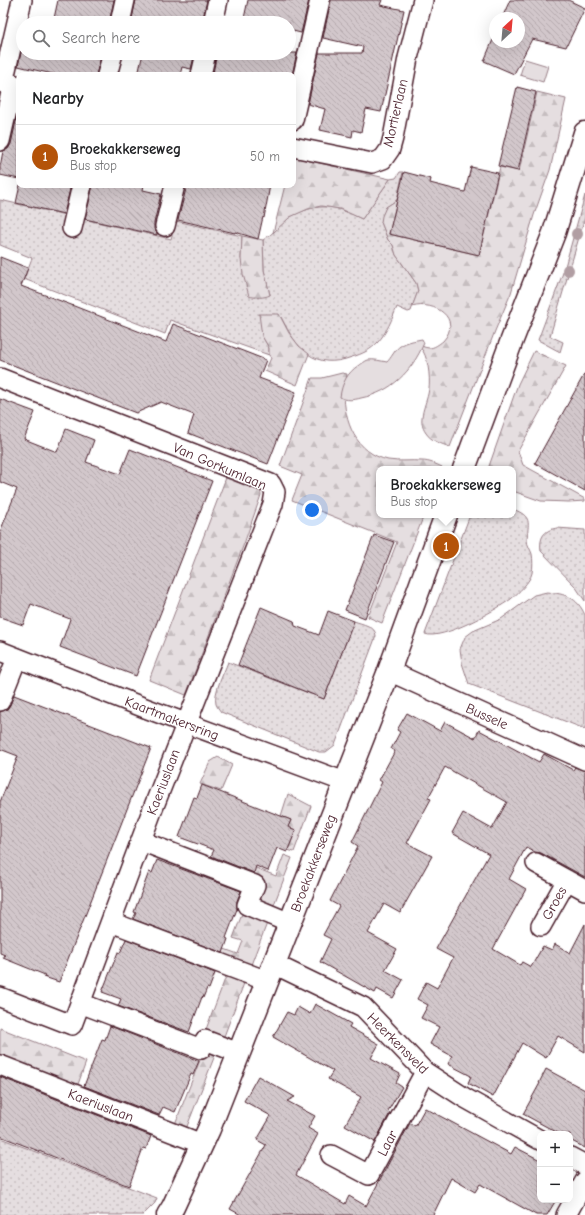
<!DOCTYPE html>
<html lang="en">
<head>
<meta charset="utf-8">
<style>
  body { margin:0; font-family:"Comic Neue",sans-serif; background:#f6f6f6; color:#202124 }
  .controls { position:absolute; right:12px; bottom:12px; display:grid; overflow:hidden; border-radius:8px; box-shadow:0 4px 16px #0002 }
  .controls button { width:36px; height:36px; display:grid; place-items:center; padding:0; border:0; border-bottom:1px solid #e0e0e0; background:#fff; color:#202124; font:20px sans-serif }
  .compass { position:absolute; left:489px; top:12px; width:36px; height:36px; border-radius:50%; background:#fff; box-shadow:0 4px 16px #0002; rotate:26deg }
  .you { position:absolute; left:312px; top:510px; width:14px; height:14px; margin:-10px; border:3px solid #fff; border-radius:50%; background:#1a73e8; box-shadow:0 0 0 6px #1a73e833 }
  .badge { display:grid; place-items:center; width:26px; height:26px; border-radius:50%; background:#b45309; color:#fff; font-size:13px; font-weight:700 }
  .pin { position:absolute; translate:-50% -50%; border:2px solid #fff; box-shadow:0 1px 4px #0006 }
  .popup { position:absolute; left:376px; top:466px; width:140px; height:52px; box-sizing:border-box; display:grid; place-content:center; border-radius:8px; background:#fff; filter:drop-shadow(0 1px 3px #0005); font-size:13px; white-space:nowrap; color:#757577 }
  .popup b { font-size:15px; color:#202124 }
  .popup::after { content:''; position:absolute; left:50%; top:100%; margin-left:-8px; border:8px solid transparent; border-top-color:#fff }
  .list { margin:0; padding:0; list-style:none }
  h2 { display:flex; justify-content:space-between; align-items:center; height:52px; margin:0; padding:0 16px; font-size:17px }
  h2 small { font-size:13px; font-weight:400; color:#757577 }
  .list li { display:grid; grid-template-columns:26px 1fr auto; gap:12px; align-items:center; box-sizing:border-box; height:64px; padding:0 16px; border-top:1px solid #e0e0e0 }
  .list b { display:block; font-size:15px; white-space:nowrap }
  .list p { margin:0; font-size:13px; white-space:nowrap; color:#757577 }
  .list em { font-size:13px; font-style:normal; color:#757577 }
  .icon { flex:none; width:22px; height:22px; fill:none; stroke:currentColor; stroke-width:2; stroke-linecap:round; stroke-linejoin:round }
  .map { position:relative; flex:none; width:585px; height:1215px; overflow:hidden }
  .search { position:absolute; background:#fff; box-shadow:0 4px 16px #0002; left:16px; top:16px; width:280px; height:44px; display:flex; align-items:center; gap:10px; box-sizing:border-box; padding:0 14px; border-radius:22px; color:#757577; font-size:15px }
  .panel { position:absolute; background:#fff; box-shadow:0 4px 16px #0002; left:16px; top:72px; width:280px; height:116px; border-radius:8px }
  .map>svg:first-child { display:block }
  .grass { fill:url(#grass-dots); stroke:#987e86 }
  .forest { fill:url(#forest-firs); stroke:#987e86 }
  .park { fill:#e5dee0; stroke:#987e86 }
  .building { fill:url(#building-back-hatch); stroke:#4a1f2b }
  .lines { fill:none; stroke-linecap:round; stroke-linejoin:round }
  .street-casing { stroke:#4a1f2b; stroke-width:22 }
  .secondary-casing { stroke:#4a1f2b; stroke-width:25 }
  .street { stroke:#fff; stroke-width:19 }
  .secondary { stroke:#fff; stroke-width:22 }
  .tree { fill:#b19ea3 }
  .labels { text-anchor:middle; stroke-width:3; stroke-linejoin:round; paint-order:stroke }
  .street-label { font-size:14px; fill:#4a1f2b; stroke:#fff }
</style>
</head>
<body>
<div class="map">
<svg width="585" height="1215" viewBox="0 0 585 1215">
  <defs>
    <pattern id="grass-dots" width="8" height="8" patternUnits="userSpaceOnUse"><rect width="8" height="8" fill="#e5dee0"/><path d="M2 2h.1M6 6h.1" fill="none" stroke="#c6bec0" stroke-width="1.8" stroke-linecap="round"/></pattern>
    <pattern id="forest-firs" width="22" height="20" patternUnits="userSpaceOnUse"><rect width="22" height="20" fill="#e5dee0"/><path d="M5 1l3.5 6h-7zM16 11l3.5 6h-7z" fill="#c6bec0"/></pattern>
    <pattern id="building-back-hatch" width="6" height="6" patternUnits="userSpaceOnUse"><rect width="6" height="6" fill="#d2c7cb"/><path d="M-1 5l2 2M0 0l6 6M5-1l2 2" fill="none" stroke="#b6aaae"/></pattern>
  </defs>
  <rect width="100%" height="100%" fill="#fff"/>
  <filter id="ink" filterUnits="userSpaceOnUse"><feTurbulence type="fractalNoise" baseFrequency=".025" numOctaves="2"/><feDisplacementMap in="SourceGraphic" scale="8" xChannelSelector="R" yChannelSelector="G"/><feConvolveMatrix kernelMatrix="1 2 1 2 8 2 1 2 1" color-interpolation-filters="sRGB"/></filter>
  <g filter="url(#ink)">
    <!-- grass -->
    <path class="grass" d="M400,172H403L397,200L386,207L381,222L388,240L393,245L396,255L416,283L418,291L411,311L408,312L397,307C392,319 387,332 378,342C371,350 362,354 352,357C314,371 297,349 281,317L262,336L269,348V355L170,320L165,334L24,279L32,258L0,245V200L171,239L176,221L242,236L241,259L270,295L264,270L263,240C273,234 280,225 289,218C293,215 298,213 303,211C327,202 341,209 362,219L390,179L396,178Z
      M585,195V217L550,336L563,342L560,352L538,340L564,270Z
      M513,509C533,517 528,522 527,540C527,545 531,550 532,554C533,559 533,568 532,573C530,582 518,593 511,599C496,610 442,641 425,634L470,515H513Z
      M557,528L585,530V601L575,586L541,551C539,537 544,530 557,528Z
      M547,592C566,594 577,597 585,615V729L469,684L462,663L460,649L465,637L473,631L501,619L534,595Z
      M354,621C362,624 376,626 376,636L335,745L326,752H319L221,712C219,709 217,707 216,704C213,693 224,673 228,662L324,699Z
      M0,1138L157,1198L155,1203L143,1215H0Z"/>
    <!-- forest -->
    <path class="forest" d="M537,92L566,99L550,170L534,215L511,293L495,331L450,447C442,444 431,441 426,433C417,421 425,407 428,394C431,383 429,361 423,351C421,348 417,345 414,342C418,344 424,348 429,348C434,348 439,344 443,341C463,319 435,300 412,307L418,291L416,283L396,255L393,245L388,240L381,222L382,216L386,207L397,200L389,234L479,255L500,167L519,171Z
      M293,157L390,179L362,219L340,209L321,206L308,209L290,217L273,233L285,185H293Z
      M242,236L263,240L264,270L270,295C264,298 255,298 249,296L243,274L241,259Z
      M259,314H279L289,333L299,346L309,354L297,385L265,371L271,358L269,355V348L262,336Z
      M534,351L566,366L518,451L523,465L585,499V501L569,502L541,501L513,491V469H488L518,384Z
      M342,373L347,374C346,380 344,386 344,392C344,422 356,453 388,460C400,462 410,460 422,461C429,461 436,464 442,467L441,469H379V515H424L382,623L368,617L397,542L292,500L302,475L280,466L312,378H322Z
      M227,475L260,489L261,495L245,541L186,695L149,680Z
      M218,757L232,765L221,791L200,784L210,762Z
      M288,794L311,806L294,852L288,850L296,830L288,827L291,820L281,816Z
      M284,855L292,858L273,907L255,904L264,882L248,875L251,866L276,876Z
      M244,909L269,918L249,970L205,953L208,943L238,954L243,941L233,938Z
      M228,971L246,978L223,1039L205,1032Z
      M0,1028L86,1062L77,1087L0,1057Z
      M205,1047L217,1050L186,1129L175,1124Z"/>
    <!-- park -->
    <path class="park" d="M525,59L548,66L543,82L520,75Z
      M422,339L424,343C412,371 392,392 361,398C354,400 346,401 340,397C342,383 347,373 359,365C362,364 365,361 368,360C374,359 381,361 387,362C389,360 391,357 393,354C399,343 411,341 422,339Z"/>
    <!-- building -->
    <path class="building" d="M58,0H114L109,23H53Z
      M136,0H207L202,23H131Z
      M248,0H309L301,33L289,30V23H243Z
      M331,0H382L380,5L404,10L381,112L366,109L361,132L353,130L352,137L320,130L325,109L308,104L319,53H362L363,47L323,38Z
      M510,0H568L585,8L566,47L532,39L514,74L484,61L495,35V42H519V18H502Z
      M22,48L23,53H102L96,75H57L18,66Z
      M143,53H195L191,69L182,67L180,75H138Z
      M217,53L235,57L236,53H297L292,75H219L213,73Z
      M517,87L536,92L518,171L498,166Z
      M18,112H19V179L0,175V167L3,151L8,149L11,144Z
      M471,167L498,173L479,255L389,234L404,172L431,179L430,183L465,192Z
      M20,185H71L64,214L16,203Z
      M93,185H144L143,190L161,194L154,223V229L157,233V235L85,219Z
      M187,185H270L264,218L263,217L258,239L235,232V233L178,220Z
      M0,257L28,268L21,286L74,306L166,342L173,324L266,360L259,378L296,392L268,464L188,433L194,415L161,402L136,413L0,360Z
      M585,373V491L535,463Z
      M0,399L35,412L24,439L57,452L66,429L94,440L86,462L120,474L130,449L212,481L136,676L60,647L70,619L31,604L23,625L0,617V532L17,489L0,482Z
      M374,535L394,542L365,618L345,610Z
      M261,607L294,621L295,626L319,635L328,611L354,621L324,699L238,665Z
      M14,695L151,748L59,982L44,977L45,975L3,958L5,955L0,953V802L18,756L0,749V712L7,709L10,705Z
      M407,713L440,731L445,722L475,738L479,730L539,762L544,754L573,770L575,767L585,771V877L541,853L535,852L526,847L509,879L526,889L493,949L520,965L522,962L531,967L543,946L552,950L555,944L570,953L585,924V1052L558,1036L546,1058L522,1043L493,1097L468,1083L471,1076L448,1064L452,1056L430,1044L439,1027L421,1018L428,1005L417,999L426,982L437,988L453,958L436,949L489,854L452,833L463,813L492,829L507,802L445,767L428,798L431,799L407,843L432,856L400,913L384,904L368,933L397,949L385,970L403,980L393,998L377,989L375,993L320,962L331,939L323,935L339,906L330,901L358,846L352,842L382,782L379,780L395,751L391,749L400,732L397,730Z
      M202,785L291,820L288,827L296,830L287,852L277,848L268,871L256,866L254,873L211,856L214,850L179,837L194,797L197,798Z
      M157,860L241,891L237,901V909L226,938L228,939L223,953L133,919L136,913L134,912L149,872L152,873Z
      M126,939L215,973L209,989L207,988L203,998L202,997L189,1032L118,1006L121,999L102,992L118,952L120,953Z
      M315,1004L351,1024L349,1027L379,1044L371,1058L400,1074L396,1083L402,1087L388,1111L390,1113L375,1142L345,1125L361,1097L328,1079L333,1071L273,1037L287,1012L294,1015L298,1007L310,1014Z
      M110,1026L199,1061L193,1075L191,1074L175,1112L163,1107L159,1115L84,1086L102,1039L105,1040Z
      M546,1069L585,1090V1148L570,1140V1134H560L523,1114L540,1083H539Z
      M258,1076L295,1097L287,1101L315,1116L308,1128L318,1134L296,1175L345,1204L349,1196L366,1206L410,1123L415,1126L425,1108L511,1154L515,1147L540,1160V1200H556L547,1215H536L480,1184L475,1192L451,1178L433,1215H241L230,1209L266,1145L257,1140L271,1116L244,1101Z
      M0,1077L151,1136L146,1149L143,1148L129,1186L0,1136Z"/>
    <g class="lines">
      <!-- street casing -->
      <g class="street-casing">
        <path id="street" d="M120,23L125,0
          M213,23L218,0
          M107,75L113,53
          M201,75L206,53
          M3,83L22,0
          M293,120L320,0
          M0,141L13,84
          M293,147L372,163L383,159L390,149L393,138L408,58L423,0
          M165,226L175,185
          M72,228L82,185
          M0,378L271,484L275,492L273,504L152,811L72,1025L0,997
          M0,651L145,708L345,782
          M389,671L585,760
          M0,701L17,658
          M141,841L255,885L247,905L290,923
          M536,863L585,890
          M111,922L267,981
          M541,926L567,880
          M274,964L363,1007L425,1072L465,1098L540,1140
          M80,1003L201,1049L205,1040L239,1053
          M0,1065L202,1144
          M331,1155L369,1175L425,1072
          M570,1157L585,1165
          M566,1215L585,1181"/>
      </g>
      <!-- secondary casing -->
      <g class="secondary-casing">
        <path id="secondary" d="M464,469L512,340L554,233L585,133
          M168,1215L173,1207L209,1129L239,1053L389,671L446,515"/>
      </g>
      <!-- street -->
      <use href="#street" class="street"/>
      <!-- secondary -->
      <use href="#secondary" class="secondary"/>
    </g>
    <!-- trees -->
    <g class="tree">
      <circle cx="577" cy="234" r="6"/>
      <circle cx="568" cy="270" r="6"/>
    </g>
  </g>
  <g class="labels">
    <!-- street labels -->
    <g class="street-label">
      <text transform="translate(395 113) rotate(-77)" y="5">Mortierlaan</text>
      <text transform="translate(220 466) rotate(23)" y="5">Van Gorkumlaan</text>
      <text transform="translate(487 716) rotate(24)" y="5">Bussele</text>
      <text transform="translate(172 718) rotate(21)" y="5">Kaartmakersring</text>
      <text transform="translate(163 782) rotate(-69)" y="5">Kaeriuslaan</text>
      <text transform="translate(313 863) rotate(-69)" y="5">Broekakkerseweg</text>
      <text transform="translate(554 903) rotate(-61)" y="5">Groes</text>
      <text transform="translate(398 1043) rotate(45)" y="5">Heerkensveld</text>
      <text transform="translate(101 1105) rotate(21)" y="5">Kaeriuslaan</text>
      <text transform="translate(387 1143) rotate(-62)" y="5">Laar</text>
    </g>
  </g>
</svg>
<div class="controls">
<button>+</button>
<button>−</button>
</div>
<svg class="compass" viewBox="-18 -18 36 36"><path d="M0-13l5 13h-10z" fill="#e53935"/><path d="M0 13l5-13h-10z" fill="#757577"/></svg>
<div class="you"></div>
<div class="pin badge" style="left:446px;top:546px">1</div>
<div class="popup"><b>Broekakkerseweg</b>Bus stop</div>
<div class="search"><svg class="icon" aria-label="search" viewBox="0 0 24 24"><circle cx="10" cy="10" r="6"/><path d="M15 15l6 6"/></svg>Search here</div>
<section class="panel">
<h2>Nearby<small></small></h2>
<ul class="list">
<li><span class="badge">1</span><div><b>Broekakkerseweg</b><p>Bus stop</p></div><em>50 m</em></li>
</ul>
</section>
</div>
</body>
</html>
